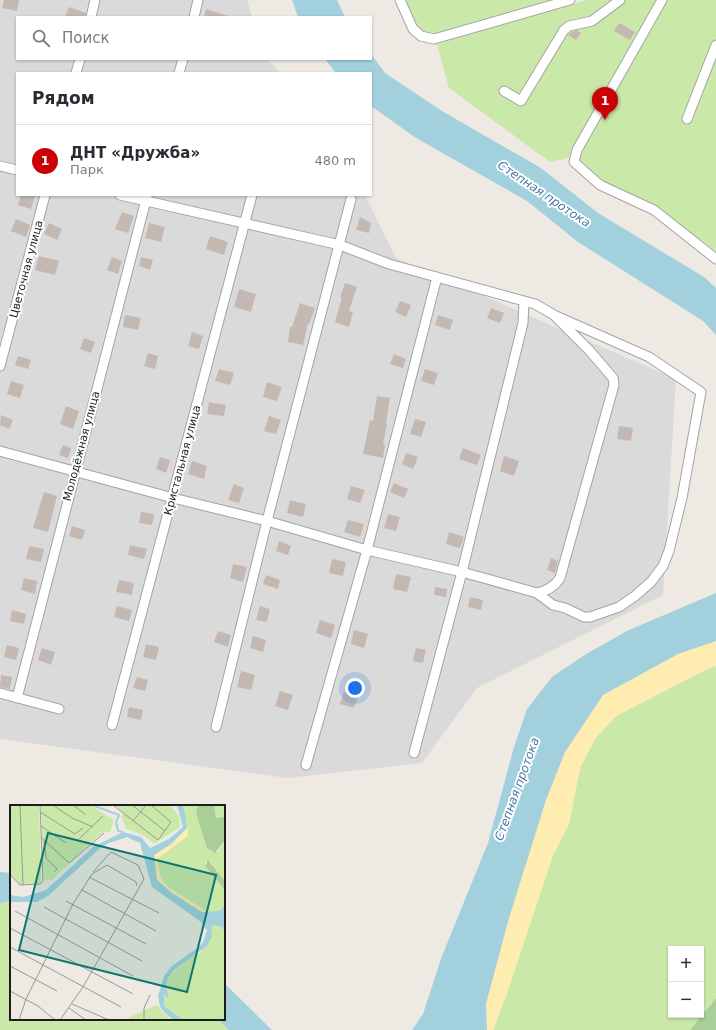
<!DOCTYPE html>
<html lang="ru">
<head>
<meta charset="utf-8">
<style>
  body { margin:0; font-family:"DejaVu Sans",sans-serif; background:#f2f2f3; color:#2b2b33 }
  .controls { position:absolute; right:12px; bottom:12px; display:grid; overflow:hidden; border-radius:0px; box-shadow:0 1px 3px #0004 }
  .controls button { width:36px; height:36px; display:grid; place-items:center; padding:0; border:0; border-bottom:1px solid #e1e1e2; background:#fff; color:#2b2b33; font:20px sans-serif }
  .you { position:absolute; left:355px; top:688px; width:14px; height:14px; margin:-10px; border:3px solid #fff; border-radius:50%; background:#1a73e8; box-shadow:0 0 0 6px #1a73e833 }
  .badge { display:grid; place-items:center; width:26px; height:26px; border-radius:50%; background:#ca0007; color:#fff; font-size:13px; font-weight:700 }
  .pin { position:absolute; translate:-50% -33px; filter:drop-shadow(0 1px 2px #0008) }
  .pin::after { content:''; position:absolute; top:21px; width:14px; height:12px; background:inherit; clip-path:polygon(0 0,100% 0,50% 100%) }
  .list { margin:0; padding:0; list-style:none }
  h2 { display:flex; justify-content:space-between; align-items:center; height:52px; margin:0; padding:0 16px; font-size:17px }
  h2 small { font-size:13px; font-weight:400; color:#7c7c81 }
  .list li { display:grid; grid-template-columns:26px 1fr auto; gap:12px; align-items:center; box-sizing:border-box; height:72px; padding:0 16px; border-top:1px solid #e1e1e2 }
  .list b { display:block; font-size:15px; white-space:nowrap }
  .list p { margin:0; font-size:13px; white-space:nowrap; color:#7c7c81 }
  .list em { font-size:13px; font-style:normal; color:#7c7c81 }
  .icon { flex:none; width:22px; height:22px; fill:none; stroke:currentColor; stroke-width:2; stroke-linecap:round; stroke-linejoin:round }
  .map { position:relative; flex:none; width:716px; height:1030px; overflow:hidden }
  .search { position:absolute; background:#fff; box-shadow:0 1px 3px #0004; left:16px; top:16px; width:356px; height:44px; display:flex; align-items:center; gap:10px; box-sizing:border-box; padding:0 14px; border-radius:0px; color:#7c7c81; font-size:15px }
  .panel { position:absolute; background:#fff; box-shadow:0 1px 3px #0004; left:16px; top:72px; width:356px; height:124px; border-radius:0px }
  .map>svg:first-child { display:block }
  .residential { fill:#dbdada }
  .grass { fill:#cae9a8; fill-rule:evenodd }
  .forest { fill:#a9ce97 }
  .sand { fill:#ffecb0 }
  .water { fill:#a2d1dd }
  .building { fill:#c3b9b2 }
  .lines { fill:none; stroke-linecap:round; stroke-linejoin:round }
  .minor-casing { stroke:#a4a4a4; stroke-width:11 }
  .minor { stroke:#fff; stroke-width:9 }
  .labels { text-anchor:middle; stroke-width:4; stroke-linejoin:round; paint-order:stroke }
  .street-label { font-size:11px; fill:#1d1d1d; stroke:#fff }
  .water-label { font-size:12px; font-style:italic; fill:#4679a5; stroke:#fff }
  .inset-river { fill:none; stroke:#a2d1dd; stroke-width:2 }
  .inset-road { fill:none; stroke:#9a9894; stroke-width:1 }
  .view { fill:#0f766e; fill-opacity:0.15; stroke:#0f766e; stroke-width:2 }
  .inset-edge { fill:none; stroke:#1d1d1d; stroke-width:2 }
</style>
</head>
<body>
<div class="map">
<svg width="716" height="1030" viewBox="0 0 716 1030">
  <rect width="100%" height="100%" fill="#eeeae3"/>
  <!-- residential -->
  <path class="residential" d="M0,0H247L252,17H17V59H268L280,73H17V195H365L396,258L676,379L663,595L477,688L422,763L288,778L0,739Z"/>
  <!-- grass -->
  <path class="grass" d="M405,0H552L430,35L418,30Z
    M587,0H716V251L652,205L607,184L571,153L568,158L550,162L449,88L437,44Z
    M716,666V998L690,1030H493L506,996L553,855L569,824L580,768L595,739L616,716L709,668ZM671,949H701V1015H671Z
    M4,901H11V1019H218L229,1030H0V903Z"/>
  <!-- forest -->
  <path class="forest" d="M716,998V1030H690Z"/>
  <!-- sand -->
  <path class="sand" d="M716,641V666L709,668L616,716L595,739L580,768L569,824L553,855L506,996L493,1030H487L486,1004L509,918L546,800L565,752L603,695L678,654Z"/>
  <!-- water -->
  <path class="water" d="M292,0H337L345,17H298Z
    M371,54L385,73L442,111L541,168L598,213L704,277L716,288V335L703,321L578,242L527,201L416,138L371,106V73H336L325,59H371Z
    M716,593V641L678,654L603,695L565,752L546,800L509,918L486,1004L487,1030H412L423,1014L442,956L488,843L514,747L527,709L552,677L586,654L629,630Z
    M0,872L11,873V901L0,903Z
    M224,983L272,1030H229L218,1019H224Z"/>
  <!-- building -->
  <path class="building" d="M4,0H19L17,11L2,8Z
    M69,7L86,13L85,17H65Z
    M206,9L228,16V17H204Z
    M619,23L635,32L630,40L614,31Z
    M577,30L581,33L576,40L568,35L572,32Z
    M21,195H35L31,209L18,205Z
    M122,212L134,216L128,233L115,229Z
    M360,217L371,223L369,233L356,230Z
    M16,219L30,225L26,237L11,231Z
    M49,223L62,229L57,240L44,234Z
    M149,223L165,227L161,242L145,238Z
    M210,236L228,242L224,255L206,249Z
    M39,256L59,261L55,275L35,270Z
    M112,257L122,261L118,274L107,270Z
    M141,257L153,260L150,270L139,266Z
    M345,283L357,287L349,311L353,312L349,327L335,322L342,297H340Z
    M239,289L256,294L251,312L234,307Z
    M400,301L411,305L406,317L395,312Z
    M300,303L315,308L309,324L308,323L303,345L288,342L290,327H292Z
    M491,308L504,313L500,323L487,318Z
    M125,315L141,318L138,330L123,327Z
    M438,315L453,320L450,330L435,325Z
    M192,332L203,336L199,349L188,346Z
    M84,338L95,342L91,353L80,349Z
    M148,353L158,356L155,369L144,366Z
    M394,354L406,359L403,368L390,364Z
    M18,356L31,360L28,369L15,365Z
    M219,369L234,373L230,385L215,381Z
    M425,369L438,373L434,385L421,381Z
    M11,381L24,385L20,398L7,394Z
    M267,382L282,387L277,401L263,397Z
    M377,396L390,398L386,423L387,424L383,444L385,445L383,458L363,454L370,420L373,421Z
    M209,402L226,405L224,416L207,414Z
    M66,406L79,411L73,429L60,424Z
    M1,415L13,420L9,429L0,425Z
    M269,416L281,420L276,434L264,431Z
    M415,419L426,422L421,437L410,434Z
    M619,426L633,428L631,441L617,439Z
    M63,445L71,448L68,458L59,455Z
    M463,448L481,455L477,465L459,459Z
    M406,453L418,457L413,469L402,464Z
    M504,456L519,461L514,476L500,471Z
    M160,457L170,460L166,473L156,469Z
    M192,461L207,466L204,479L188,474Z
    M394,483L408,489L404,498L390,492Z
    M234,484L244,488L239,503L228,500Z
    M351,486L365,490L360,503L347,499Z
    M44,492L57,496L48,532L33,528Z
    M290,500L306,504L303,517L287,513Z
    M141,512L154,514L152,525L139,523Z
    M388,514L400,517L396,531L384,528Z
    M348,520L364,524L360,537L344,532Z
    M72,526L85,530L82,540L69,536Z
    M449,532L464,537L460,548L446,544Z
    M279,541L291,546L288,555L276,551Z
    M130,545L147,549L144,559L128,555Z
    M29,546L44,549L41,562L26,559Z
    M551,558L558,561L555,573L547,570Z
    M332,559L346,562L343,576L329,573Z
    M233,564L247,567L243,582L230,578Z
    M396,574L411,577L407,592L393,589Z
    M266,575L280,580L278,589L263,584Z
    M24,578L37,581L35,594L21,590Z
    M119,580L134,583L132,595L116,592Z
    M435,587L447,589L446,597L434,595Z
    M470,597L483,600L481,610L468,607Z
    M117,606L132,610L129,621L114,617Z
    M260,606L270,609L267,622L256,620Z
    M12,610L26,614L24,624L10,621Z
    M320,620L335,625L331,638L316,633Z
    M354,630L368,634L364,648L351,644Z
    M218,631L231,635L228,647L214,642Z
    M253,636L266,640L263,652L250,648Z
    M146,644L159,647L156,660L143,657Z
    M7,645L19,648L16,660L4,657Z
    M42,648L55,652L51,665L38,660Z
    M416,648L426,650L423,663L413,661Z
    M241,671L255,675L251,690L237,687Z
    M1,675L12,677L10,689L0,687Z
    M137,677L148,680L145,691L133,688Z
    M280,691L293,695L288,710L275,706Z
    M344,692L358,696L354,708L340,704Z
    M129,707L143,710L141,720L127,717Z"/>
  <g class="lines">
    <!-- minor casing -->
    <g class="minor-casing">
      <path id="minor" d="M400,0L413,29L421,36L434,39L570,0
        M662,0L577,150L574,162L600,185L654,210L716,259
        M91,17L95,0
        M194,17L198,0
        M76,73L80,59
        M179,73L183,59
        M504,91L521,101L564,30L569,26L592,21L620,0
        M687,119L716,45
        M0,166L17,170
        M120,195L340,245L389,264L535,304L554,315L589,350L613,378L614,385L560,578C555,586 547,591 537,593
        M0,366L45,195
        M0,451L173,498L267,521L367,550L462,572L537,593L553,605L565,608L584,617H590L619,607L635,596L651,582L663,566L669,551L682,498L701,392L649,357L554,315
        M0,693L59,709
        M17,698L147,196
        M112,725L252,195
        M216,727L267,521L351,199
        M414,753L462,572L523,323L524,302
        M306,765L367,550L437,277"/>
    </g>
    <!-- minor -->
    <use href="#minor" class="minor"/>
  </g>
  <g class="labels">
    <!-- street labels -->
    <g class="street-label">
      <text transform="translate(26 269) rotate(-75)" y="4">Цветочная улица</text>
      <text transform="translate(81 446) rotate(-75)" y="4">Молодёжная улица</text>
      <text transform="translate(182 460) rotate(-75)" y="4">Кристальная улица</text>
    </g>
    <!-- water labels -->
    <g class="water-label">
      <text transform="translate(544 194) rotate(34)" y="4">Степная протока</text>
      <text transform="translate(517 789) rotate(-70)" y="4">Степная протока</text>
    </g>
  </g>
  <!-- overview -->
  <g transform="translate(10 805)">
    <rect width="215" height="215" fill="#eeeae3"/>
    <path d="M0,0H29L31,78L10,80L0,67ZM31,0H79L104,15L100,27H94L82,36L42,75H34ZM105,0H160L169,11L170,22L144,39L135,31L116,23L111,11L114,8ZM172,0H188L186,8L201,47H208L215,35V76L200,56L195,57V61L215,85V100L210,106L199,108L158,82L151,74L147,54L178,26ZM204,0H215L214,13H206ZM204,120L212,122L214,126L215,215H173L154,201V188L159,194L156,181L158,173L175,156L191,147L202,121ZM147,200L160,215H116L124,210Z" fill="#cae9a8"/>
    <path d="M188,0H204L206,13L215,12V35L205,48L197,43L186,8ZM198,55L215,76V85L195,61Z" fill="#a9ce97"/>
    <path d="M177,23L178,31L147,54L151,74L158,82L199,108L192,107L155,83L147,75L143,61L144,50L161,39Z" fill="#ffecb0"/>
    <path d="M167,0H172L174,3L177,23L161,39L144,50L147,75L162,88L192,107L210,106L215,100V189L214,126L212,122L204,120L201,122L202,131L197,141L165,164L158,173L156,181L159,194L154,189V201L173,215H163L155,208L150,202L148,191L154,171L162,161L189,142L193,137L197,125L191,117L142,82L130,38L117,32L99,38L90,43L38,91L27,97H0V90L13,92L36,85L83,42L113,27L131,32L140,43L159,34L173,22Z" fill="#a2d1dd"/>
    <path class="inset-river" d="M82,0L109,10L106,17L108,26L113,27"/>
    <path class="inset-road" d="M10,0L13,80M43,0L62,13L83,22M63,0L76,10M103,0L148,35L161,17L141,0M122,0L155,26M30,7L65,29L73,23M123,16L136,0M31,21L56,38M32,33L59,58L94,28M69,34L93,11M34,35L36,53L47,64L44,67M0,69L10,80L30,79L33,76L30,0M79,72L149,108M72,85L146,126M56,96L136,139M34,102L132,156M5,106L123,171M0,123L123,189M0,142L111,202M0,161L47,186M0,186L28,201L45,215M16,194L63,99L82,69L97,60L126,77L127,81M62,199L99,215M59,203L76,215M9,215L16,194M50,215L73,182L134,74L128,60L101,47L83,67M134,215V203L140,190"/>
    <path class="view" d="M38,28L206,70L177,187L9,145Z"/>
    <rect width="215" height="215" class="inset-edge"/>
  </g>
</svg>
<div class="controls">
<button>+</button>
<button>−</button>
</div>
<div class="you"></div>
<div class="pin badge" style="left:605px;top:120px">1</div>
<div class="search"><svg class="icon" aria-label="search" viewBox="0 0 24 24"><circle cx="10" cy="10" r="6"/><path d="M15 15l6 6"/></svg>Поиск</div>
<section class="panel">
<h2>Рядом<small></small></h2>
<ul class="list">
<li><span class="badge">1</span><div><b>ДНТ «Дружба»</b><p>Парк</p></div><em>480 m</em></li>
</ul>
</section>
</div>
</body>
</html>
